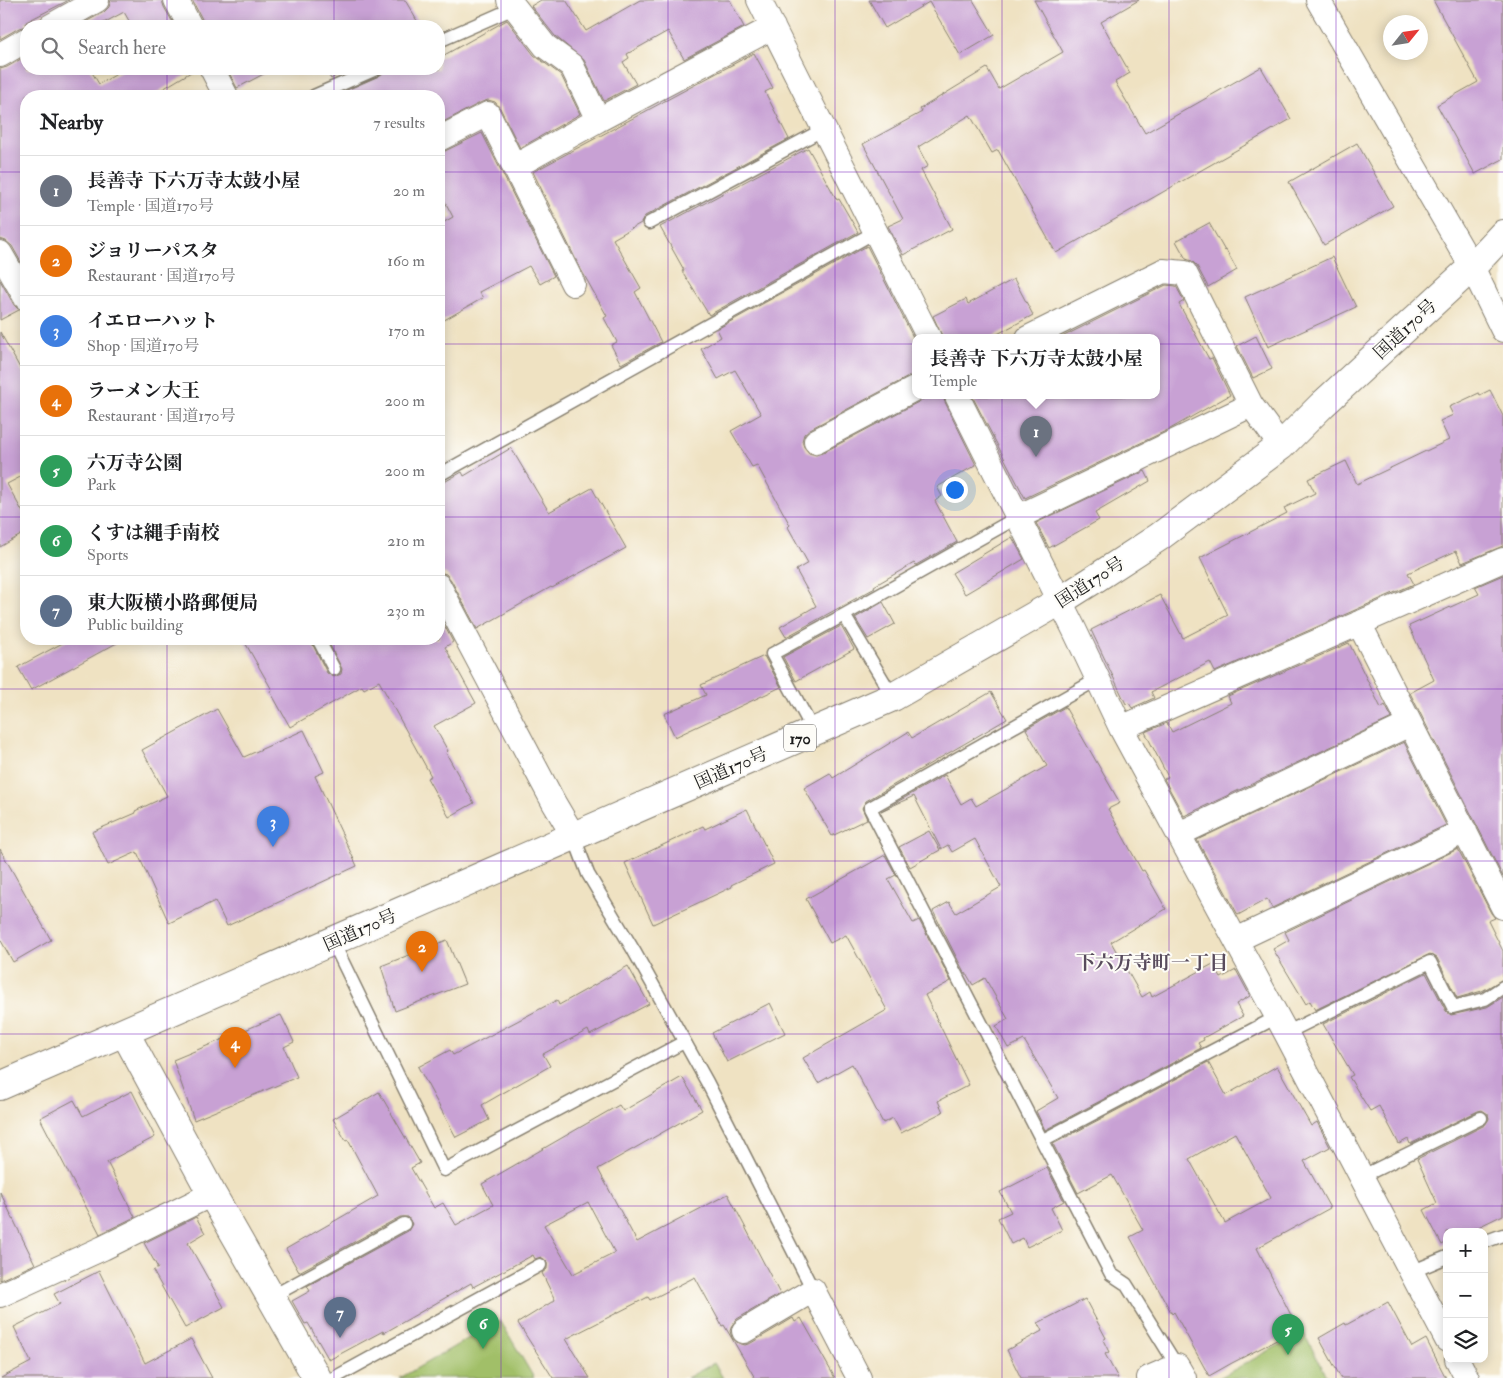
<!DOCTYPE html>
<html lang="en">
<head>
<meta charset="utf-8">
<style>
  body { margin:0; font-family:"IM FELL Double Pica","Noto Serif JP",serif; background:#f6f6f6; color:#202124 }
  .controls { position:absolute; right:15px; bottom:15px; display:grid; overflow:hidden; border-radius:10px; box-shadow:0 2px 12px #0003 }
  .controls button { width:45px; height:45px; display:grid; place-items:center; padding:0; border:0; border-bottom:1px solid #e0e0e0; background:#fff; color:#202124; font:25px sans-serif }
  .compass { position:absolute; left:1383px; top:15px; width:45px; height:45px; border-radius:50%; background:#fff; box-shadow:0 2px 12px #0003; rotate:60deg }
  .you { position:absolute; left:954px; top:489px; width:18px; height:18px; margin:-12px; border:4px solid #fff; border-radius:50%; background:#1a73e8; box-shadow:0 0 0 8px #1a73e833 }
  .badge { display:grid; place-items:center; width:32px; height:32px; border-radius:50%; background:#111827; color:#fff; font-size:16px; font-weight:700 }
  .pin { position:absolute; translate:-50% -41px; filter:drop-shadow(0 1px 2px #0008) }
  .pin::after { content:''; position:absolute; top:26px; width:18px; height:15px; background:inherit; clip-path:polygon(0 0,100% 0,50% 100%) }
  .popup { position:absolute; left:912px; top:334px; width:248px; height:65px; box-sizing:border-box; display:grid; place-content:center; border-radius:10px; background:#fff; filter:drop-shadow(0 1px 4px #0005); font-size:16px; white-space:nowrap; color:#757577 }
  .popup b { font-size:19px; color:#202124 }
  .popup::after { content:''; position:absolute; left:50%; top:100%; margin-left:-10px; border:10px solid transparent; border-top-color:#fff }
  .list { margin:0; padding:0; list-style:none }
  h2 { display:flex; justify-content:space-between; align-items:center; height:65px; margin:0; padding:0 20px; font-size:21px }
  h2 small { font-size:16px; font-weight:400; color:#757577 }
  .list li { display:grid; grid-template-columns:32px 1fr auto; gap:15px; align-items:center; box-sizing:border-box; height:70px; padding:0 20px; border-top:1px solid #e0e0e0 }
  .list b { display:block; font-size:19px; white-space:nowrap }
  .list p { margin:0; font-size:16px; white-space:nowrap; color:#757577 }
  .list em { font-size:16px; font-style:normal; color:#757577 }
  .icon { flex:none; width:28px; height:28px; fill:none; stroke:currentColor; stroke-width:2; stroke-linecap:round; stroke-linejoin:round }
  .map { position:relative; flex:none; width:1503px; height:1378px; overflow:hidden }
  .search { position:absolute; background:#fff; box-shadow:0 2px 12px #0003; left:20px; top:20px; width:425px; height:55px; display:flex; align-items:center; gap:12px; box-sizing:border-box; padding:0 18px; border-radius:20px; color:#757577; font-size:19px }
  .panel { position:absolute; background:#fff; box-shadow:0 2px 12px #0003; left:20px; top:90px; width:425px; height:555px; border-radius:20px }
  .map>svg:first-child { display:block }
  .green { fill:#a1bf67; stroke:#5e6e42 }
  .building { fill:#c8a1d4; fill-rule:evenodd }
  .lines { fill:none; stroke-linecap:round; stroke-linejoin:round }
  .service-casing { stroke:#867f6f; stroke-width:15 }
  .minor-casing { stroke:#867f6f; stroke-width:26 }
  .tertiary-casing { stroke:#867f6f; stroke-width:30 }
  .trunk-casing { stroke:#867f6f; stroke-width:30 }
  .service { stroke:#fff; stroke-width:12 }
  .minor { stroke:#fff; stroke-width:24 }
  .tertiary { stroke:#fff; stroke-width:28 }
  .trunk { stroke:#fff; stroke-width:28 }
  .grid { fill:none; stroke:#7b2cbf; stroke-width:1; stroke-opacity:0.55 }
  .labels { text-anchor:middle; stroke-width:4; stroke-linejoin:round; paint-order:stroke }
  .shield { fill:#fdfcf7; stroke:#605f5e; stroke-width:1 }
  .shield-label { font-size:16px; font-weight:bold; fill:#1c1c1c }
  .street-label { font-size:18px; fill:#1c1c1c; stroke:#fdfcf7 }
  .neighbourhood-label { font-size:19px; font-weight:bold; fill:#584b5c; stroke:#fdfcf7 }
</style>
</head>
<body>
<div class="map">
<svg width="1503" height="1378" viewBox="0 0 1503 1378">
  <rect width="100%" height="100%" fill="#fdfcf7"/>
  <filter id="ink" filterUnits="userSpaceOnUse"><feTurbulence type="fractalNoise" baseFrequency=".02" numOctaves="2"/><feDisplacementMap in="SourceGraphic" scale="10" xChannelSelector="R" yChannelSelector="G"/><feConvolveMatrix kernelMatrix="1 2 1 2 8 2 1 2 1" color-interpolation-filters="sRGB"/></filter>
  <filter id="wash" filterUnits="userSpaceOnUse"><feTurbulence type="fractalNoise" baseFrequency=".0096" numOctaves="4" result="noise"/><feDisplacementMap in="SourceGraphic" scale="20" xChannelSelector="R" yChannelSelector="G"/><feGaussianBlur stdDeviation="1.12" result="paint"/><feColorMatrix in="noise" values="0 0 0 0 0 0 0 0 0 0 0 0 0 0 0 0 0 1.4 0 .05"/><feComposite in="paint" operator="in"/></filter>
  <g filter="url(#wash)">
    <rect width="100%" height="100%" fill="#efe2c2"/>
    <!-- green -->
    <path class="green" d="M500,1320L534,1378H400Z
      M1303,1332L1328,1378H1219Z
      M714,1363L723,1378H687Z"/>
    <g id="blocks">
      <!-- building -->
      <path class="building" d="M0,0H69L26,22V26L19,28L0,39Z
        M111,0H162L164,7L175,26H132L124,12L98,26H78L104,12L109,7Z
        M192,0H405L420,26H204L202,19Z
        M541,0H566L586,31L640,0H730L744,27L684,59L668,31L627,54L629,58L623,62L636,84L604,101L584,60L555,36L531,6Z
        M869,0H973L994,35L960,55L929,2L885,28Z
        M1034,0H1139L1101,22L1130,73L1115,82L1145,133L1261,67L1291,119L1056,253L998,150L992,153L970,115L918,147L928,166L921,170L952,229L903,255L888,226L903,219L863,144L922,112L920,109L987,68L999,89L1063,52Z
        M1433,0H1503V159L1475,174L1437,105L1478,82Z
        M507,20L534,55L561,75L580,114L520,148L500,108L495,102L488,100L482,102L439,124V96H350L347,90L379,76L383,73L384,69H439V58Z
        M754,53L773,88L765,92L789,139L645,216L641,223L613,239L641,288L635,292L661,342L621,364L611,345L617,342L604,318L607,316L579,266L533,172Z
        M26,56V69H90L99,84L126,69H196L151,96H26V271L12,246L6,241L0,239V69L7,67Z
        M227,69H273L237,88Z
        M325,69H356L340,76L339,74L331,79Z
        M482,133L554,276L540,284L529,266L479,292L483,298L439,323V225L453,217L439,190V153L445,151Z
        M1357,143L1393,206L1324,245L1289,182Z
        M808,148L837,200L839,199L858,232L709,315L682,271L684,270L660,227Z
        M1209,223L1225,251L1226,250L1237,270L1208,287L1197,266L1192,261L1186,259L1176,241Z
        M867,246L916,343V374L910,376L810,429L804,434L802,441L804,447L809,453L816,455L822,453L922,400L927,396H943L945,402L976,465L937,487L942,496L935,501L957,542L916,565L914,563L874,586L875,588L786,637L780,627L816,606L796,570L808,563L788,527L790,525L757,465L752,467L731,431L761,414L735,370L718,379L701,349L721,337L717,329Z
        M1332,257L1356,307L1268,347L1245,297Z
        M1014,279L1033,315L990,338H943L933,316L966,299L968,304Z
        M0,280L14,305L19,310L0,320Z
        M1166,285L1176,286L1184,301L1179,304L1209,359L1212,358L1230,395L1170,429L1025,498L972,396H1156V338H1060Z
        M0,332L26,379V474L7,484L26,518V532L0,547Z
        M1256,336L1272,369L1253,378L1237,346Z
        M1490,390L1503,416V546L1462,563L1456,551L1408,573L1414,584L1215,672L1210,662L1151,692L1154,698L1132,708L1129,703L1126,704L1091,630L1160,595L1183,638L1228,615L1200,558L1287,513L1284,508L1315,493L1308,479L1346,461L1357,484L1449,440L1440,421L1453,415L1449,407L1479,393L1480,395Z
        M511,448L549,512L592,488L626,548L552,588L551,587L477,629L451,580L446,574L439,572V485L462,472L464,476Z
        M1145,471L1150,481L1095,513L1099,520L1049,548L1036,523Z
        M1012,537L1024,559L965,594L952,573Z
        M1503,575V877L1410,693L1434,680L1409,626L1479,594L1475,587Z
        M883,602L895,624L868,639L855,618Z
        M439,615L453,642L445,647L476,703L434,726L448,751L446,753L474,803L449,817L427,778L431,776L379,681L364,689L362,686L290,727L270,691L272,690L243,639H310L327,673L334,677L341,674L342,669L327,639H439Z
        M841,626L854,649L796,681L783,657Z
        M70,639H124L31,690L18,667Z
        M1349,643L1381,708L1385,705L1392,718L1184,816L1164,779L1168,777L1145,732L1167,723L1172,732L1231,703L1228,696Z
        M764,656L781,687L675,737L664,714L706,695L701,685Z
        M991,692L1007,719L866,801L862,808L867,819L832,836L804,788L830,773L833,778L908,732L912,738Z
        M1065,707L1120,803L1108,809L1142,871L1144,870L1166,909L1111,942L1142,997L1150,992L1152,997L1213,964L1221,978L1236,970L1250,996L1236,1004L1243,1016L1203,1038L1204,1040L1198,1043L1201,1048L1045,1130L1036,1111L1058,1098L1024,1040L1008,1048L996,1026L1008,1019L985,978L973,985L966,973L965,974L933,911L949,902L956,913L1001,887L975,839L952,852L948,845L941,849L914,796L881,811L945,775L961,804L971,798L976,806L1047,766L1026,729Z
        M217,709L244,757L304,730L324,772L315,776L357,866L227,926L215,901L169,923L137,852L108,865L92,832L136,813L135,811L167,796L142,750Z
        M1404,742L1446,825L1272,908L1267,899L1238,915L1197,840Z
        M747,809L774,864L731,885L732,887L653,924L625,863L703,826L705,829Z
        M929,831L940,850L910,867L899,847Z
        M0,849L51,940L13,962L0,939Z
        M1458,849L1491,913L1495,918L1488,921L1503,951V979L1482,991L1457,998L1437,958L1430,954L1315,1010L1310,1001L1306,1004L1273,949L1289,940L1285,932Z
        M885,855L896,875L888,879L913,923L919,920L951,981L925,995L969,1085L938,1101L943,1112L901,1133L893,1118L883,1123L852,1064L818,1083L803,1058L887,1010L846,935L830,943L806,899Z
        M447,940L465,984L395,1011L381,966Z
        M628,966L649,1004L590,1035L588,1030L543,1054L550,1066L482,1105L489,1120L456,1137L418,1067L450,1050L453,1055L557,1000L559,1005Z
        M1426,973L1446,1011L1451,1015L1487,1007L1503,997V1215L1468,1232H1447V1242L1442,1245L1424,1210L1437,1203L1417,1159L1485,1125L1489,1119L1488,1114L1482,1110L1478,1111L1410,1144L1408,1139L1399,1144L1379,1106L1370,1111L1349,1077L1353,1075L1323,1024Z
        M770,1003L785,1033L727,1062L712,1033Z
        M281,1015L294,1042L284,1047L297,1077L194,1120L173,1060Z
        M1208,1062L1226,1095L1277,1066L1311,1126L1317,1122L1330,1147L1304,1161L1330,1208L1257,1248L1298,1329L1232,1363L1209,1376L1174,1312L1172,1314L1130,1237L1143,1230L1112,1175L1078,1193L1053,1144ZM1235,1133L1271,1198L1225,1223L1189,1159Z
        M682,1077L702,1110L598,1169L637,1242L728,1194L780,1294L737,1319L732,1325L730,1331L732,1338L738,1343L745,1345L751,1343L793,1318L795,1322L801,1318L835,1378H755L724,1325L722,1326L695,1277L650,1300L648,1297L566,1339L590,1378H553L518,1323L555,1300L542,1273L547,1269V1262L541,1257L535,1259L533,1255L473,1287L471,1283L384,1333L383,1331L329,1360L308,1323L305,1324L292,1301L310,1291L307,1286L408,1231L412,1224L408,1217H400L299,1272L286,1249L378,1196L348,1140L346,1141L333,1119L379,1092L420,1163L411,1168L434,1208L443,1203L456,1225L493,1205L482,1184L619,1105L623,1111ZM588,1202L615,1253L573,1274L544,1225Z
        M132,1091L155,1137L107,1162L135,1217L100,1234L40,1118L74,1100L83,1116Z
        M1047,1168L1064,1201L1051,1208L1062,1230L1027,1247L1023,1238L1011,1244L998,1218L1011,1212L1000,1192Z
        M0,1192L35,1264L0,1280Z
        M196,1217L205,1233L188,1243L224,1307L185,1328L153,1271L158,1268L144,1243Z
        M99,1271L145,1363L191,1339L212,1378H1L31,1362L14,1327L60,1304L54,1294Z
        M1085,1299L1106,1338L1103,1340L1109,1352L1105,1354L1118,1378H1021L1007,1350L1042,1331L1038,1323Z
        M1388,1302L1412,1347L1426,1339L1446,1378H1341L1319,1338L1345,1323L1346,1325Z"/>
    </g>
  </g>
  <g filter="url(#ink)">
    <use href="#blocks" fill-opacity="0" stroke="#867f6f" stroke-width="1"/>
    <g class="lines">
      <!-- service casing -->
      <g class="service-casing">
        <path id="service" d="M439,41L514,8
          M314,96L376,69
          M649,223L824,129
          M439,475L875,232
          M844,615L893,697
          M318,639L334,669
          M1098,679L870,808L1111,1274L1126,1284L1177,1366
          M814,732L772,654L844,615L1018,517
          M574,837L588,874L634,951L707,1082L813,1290
          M333,942L444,1170L684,1042
          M1286,1033L1430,962L1453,1007L1485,999L1503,987
          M1043,1140L1277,1017
          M1361,1177L1481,1118
          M1484,1242L1503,1235
          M1411,1272L1447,1257
          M271,1297L404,1224
          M334,1378L540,1265"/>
      </g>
      <!-- minor casing -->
      <g class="minor-casing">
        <path id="minor" d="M176,0L190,26
          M509,0L545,46L572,66L598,120L773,27
          M759,0L929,338
          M1318,0L1472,267L1503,330
          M51,26L97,0
          M0,55L26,40
          M212,69L226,96
          M439,139L488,114L573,284
          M514,167L598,120
          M0,253L26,298
          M1028,338L1163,271L1185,273L1251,405L1281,446
          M957,396L1074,629L1121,728L1286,1033L1447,1340
          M816,441L916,388
          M1018,517L1251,405
          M439,586L554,803L574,837
          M1359,623L1503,907
          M1121,728L1503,560
          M1179,834L1410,724
          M1236,940L1465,831
          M0,1295L103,1248L212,1194
          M744,1331L813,1290L859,1378
          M1457,1359L1467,1378
          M1149,1378L1177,1366L1184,1378"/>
      </g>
      <!-- tertiary casing -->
      <g class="tertiary-casing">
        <path id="tertiary" d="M125,1033L212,1194L317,1378"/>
      </g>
      <!-- trunk casing -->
      <g class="trunk-casing">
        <path id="trunk" d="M0,1086L893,697L1060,601L1090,582L1159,537L1281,446L1322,405L1472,267L1503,234"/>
      </g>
      <!-- service -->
      <use href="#service" class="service"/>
      <!-- minor -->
      <use href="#minor" class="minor"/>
      <!-- tertiary -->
      <use href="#tertiary" class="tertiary"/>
      <!-- trunk -->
      <use href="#trunk" class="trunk"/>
    </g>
  </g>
  <!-- grid -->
  <path class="grid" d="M167,0V26M334,0V26M501,0V1378M668,0V1378M835,0V1378M1002,0V1378M1169,0V1378M1336,0V1378M167,69V96M334,69V96M0,172H26M439,172H1503M0,344H26M439,344H1503M0,517H26M439,517H1503M167,639V1378M334,639V1378M0,689H1503M0,861H1503M0,1034H1503M0,1206H1503"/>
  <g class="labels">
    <!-- shield labels -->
    <rect class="shield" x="784" y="724.5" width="32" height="27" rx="4"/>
    <g class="shield-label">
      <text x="800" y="744">170</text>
    </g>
    <!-- street labels -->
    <g class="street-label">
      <text transform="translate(1405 329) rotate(-43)" y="6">国道170号</text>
      <text transform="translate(1090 582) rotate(-33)" y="6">国道170号</text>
      <text transform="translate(731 768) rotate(-24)" y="6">国道170号</text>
      <text transform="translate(360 930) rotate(-24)" y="6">国道170号</text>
    </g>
    <!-- neighbourhood labels -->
    <g class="neighbourhood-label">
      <text x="1152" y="969">下六万寺町一丁目</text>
    </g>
  </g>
</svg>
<div class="controls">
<button>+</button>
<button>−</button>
<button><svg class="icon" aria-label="layers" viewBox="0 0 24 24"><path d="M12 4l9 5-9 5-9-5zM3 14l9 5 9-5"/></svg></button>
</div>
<svg class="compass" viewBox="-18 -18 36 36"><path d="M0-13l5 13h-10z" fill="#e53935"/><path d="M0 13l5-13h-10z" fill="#757577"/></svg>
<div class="you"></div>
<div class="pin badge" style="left:1036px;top:457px;background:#6b7280">1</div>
<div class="popup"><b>長善寺 下六万寺太鼓小屋</b>Temple</div>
<div class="pin badge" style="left:422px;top:972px;background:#e8710a">2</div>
<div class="pin badge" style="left:273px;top:847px;background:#3f7fe0">3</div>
<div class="pin badge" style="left:235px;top:1068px;background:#e8710a">4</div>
<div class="pin badge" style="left:1288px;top:1355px;background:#2e9e5b">5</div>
<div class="pin badge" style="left:483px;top:1349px;background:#2e9e5b">6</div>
<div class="pin badge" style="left:340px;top:1338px;background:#5c6f8a">7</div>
<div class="search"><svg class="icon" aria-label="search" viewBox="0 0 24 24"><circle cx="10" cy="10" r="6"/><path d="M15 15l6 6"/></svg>Search here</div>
<section class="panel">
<h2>Nearby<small>7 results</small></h2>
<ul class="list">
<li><span class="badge" style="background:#6b7280">1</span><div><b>長善寺 下六万寺太鼓小屋</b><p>Temple · 国道170号</p></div><em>20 m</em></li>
<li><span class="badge" style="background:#e8710a">2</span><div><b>ジョリーパスタ</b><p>Restaurant · 国道170号</p></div><em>160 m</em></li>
<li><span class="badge" style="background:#3f7fe0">3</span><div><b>イエローハット</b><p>Shop · 国道170号</p></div><em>170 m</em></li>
<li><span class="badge" style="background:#e8710a">4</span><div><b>ラーメン大王</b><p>Restaurant · 国道170号</p></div><em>200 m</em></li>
<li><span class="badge" style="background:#2e9e5b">5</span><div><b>六万寺公園</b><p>Park</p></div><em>200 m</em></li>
<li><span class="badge" style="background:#2e9e5b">6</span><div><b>くすは縄手南校</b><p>Sports</p></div><em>210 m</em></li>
<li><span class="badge" style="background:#5c6f8a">7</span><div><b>東大阪横小路郵便局</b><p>Public building</p></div><em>230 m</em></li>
</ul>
</section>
</div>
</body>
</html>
